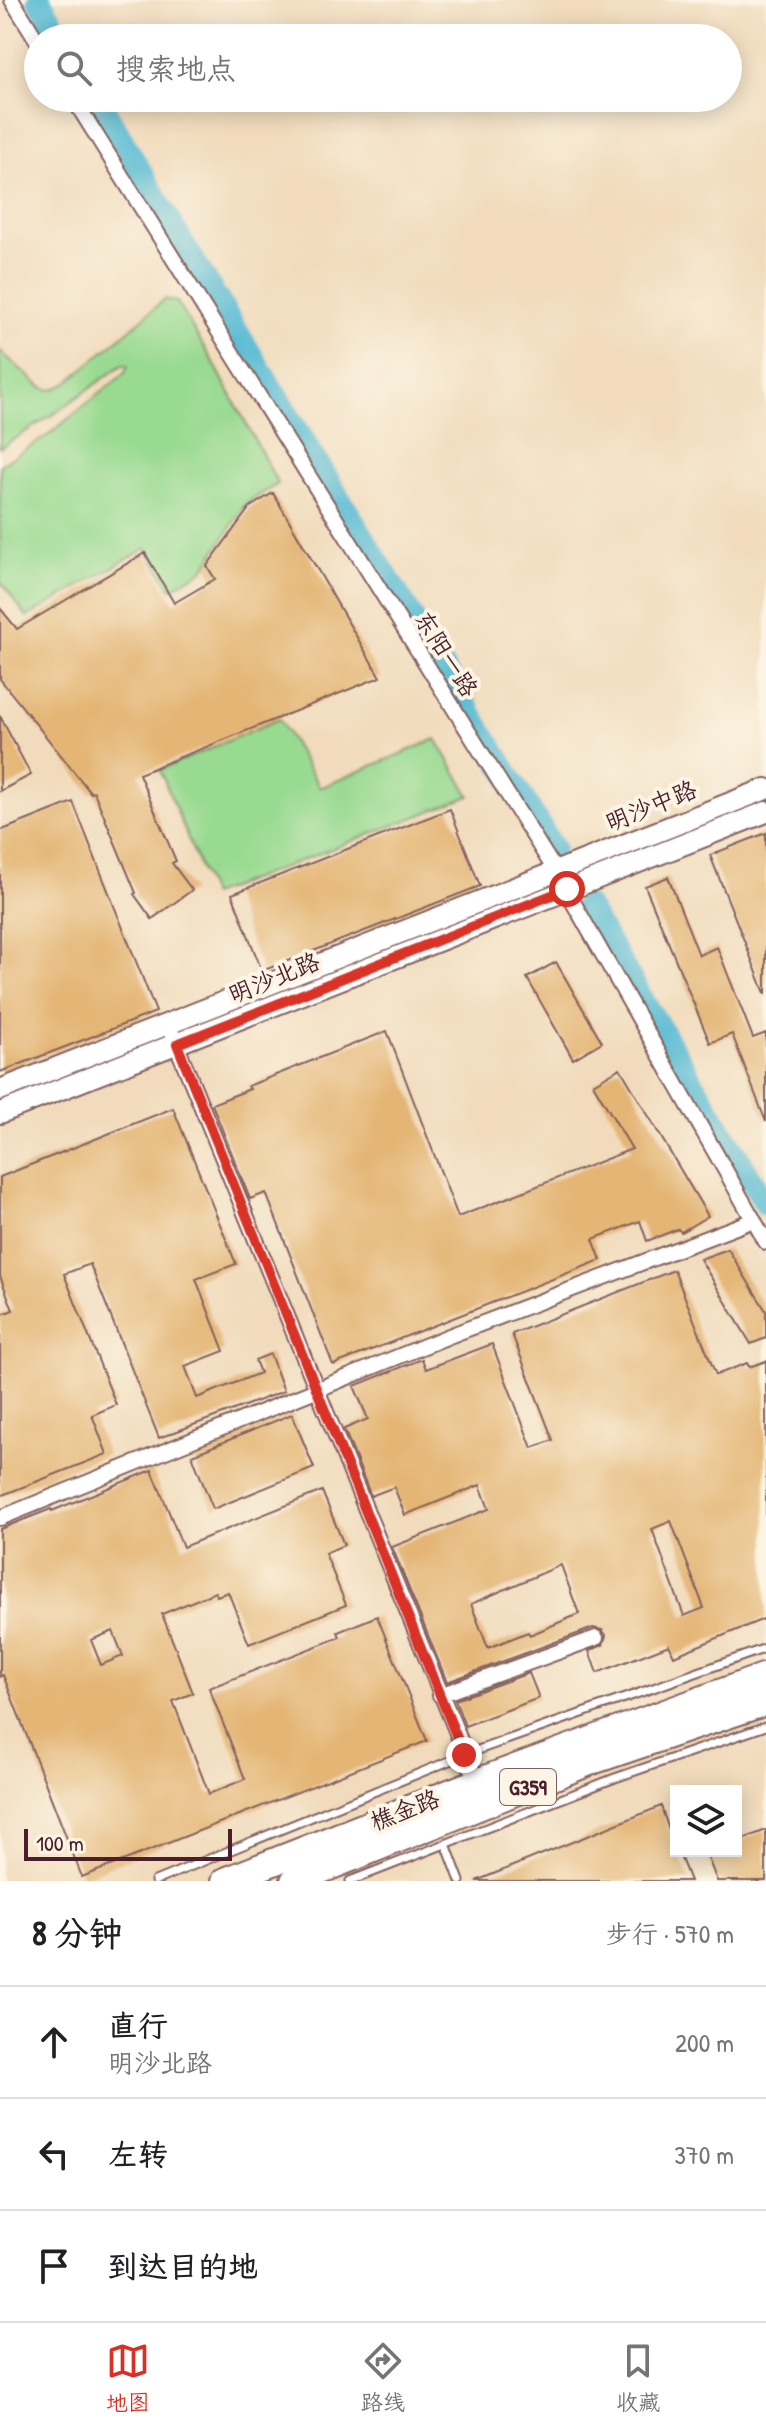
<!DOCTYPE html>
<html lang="zh">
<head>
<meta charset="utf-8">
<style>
  body { margin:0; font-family:"Patrick Hand","LXGW WenKai TC",sans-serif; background:#f2f2f2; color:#202124 }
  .controls { position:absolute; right:24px; bottom:24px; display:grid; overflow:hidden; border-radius:0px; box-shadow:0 4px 20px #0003 }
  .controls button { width:72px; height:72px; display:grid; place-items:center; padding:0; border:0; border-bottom:2px solid #e0e0e0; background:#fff; color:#202124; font:40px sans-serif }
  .scale { position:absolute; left:24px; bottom:20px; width:208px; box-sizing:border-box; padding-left:8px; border:4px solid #4a1f2b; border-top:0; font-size:22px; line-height:28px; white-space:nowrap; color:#4a1f2b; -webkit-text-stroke:6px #fcf5e5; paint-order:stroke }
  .stop { position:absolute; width:24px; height:24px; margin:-18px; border:6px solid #d93025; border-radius:50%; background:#fff }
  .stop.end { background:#d93025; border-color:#fff; box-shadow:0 2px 8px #0008 }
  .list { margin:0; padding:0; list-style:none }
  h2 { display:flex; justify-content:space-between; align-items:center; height:104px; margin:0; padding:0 32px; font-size:34px }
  h2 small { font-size:26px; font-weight:400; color:#757577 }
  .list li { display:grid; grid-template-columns:52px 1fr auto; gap:24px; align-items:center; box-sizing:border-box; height:112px; padding:0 32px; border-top:2px solid #e0e0e0 }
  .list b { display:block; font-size:30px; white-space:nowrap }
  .list p { margin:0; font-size:26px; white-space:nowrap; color:#757577 }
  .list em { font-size:26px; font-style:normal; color:#757577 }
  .icon { flex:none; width:44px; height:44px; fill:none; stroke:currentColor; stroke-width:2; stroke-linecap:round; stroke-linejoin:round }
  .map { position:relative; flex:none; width:766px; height:1881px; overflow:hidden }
  .search { position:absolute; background:#fff; box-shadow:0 4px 20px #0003; left:24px; right:24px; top:24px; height:88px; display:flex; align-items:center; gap:20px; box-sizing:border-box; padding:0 28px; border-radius:44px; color:#757577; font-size:30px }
  .sheet { height:440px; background:#fff }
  nav { display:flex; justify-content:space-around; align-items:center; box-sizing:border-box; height:112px; border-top:2px solid #e0e0e0; background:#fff; font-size:22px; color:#757577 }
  nav a { display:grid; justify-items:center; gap:4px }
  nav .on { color:#d93025 }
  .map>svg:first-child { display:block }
  .green { fill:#99da91; stroke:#727c5e; stroke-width:2 }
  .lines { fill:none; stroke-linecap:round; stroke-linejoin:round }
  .river { stroke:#55bad3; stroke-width:24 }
  .building { fill:#e4b575; fill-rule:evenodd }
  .lane-casing { stroke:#84615e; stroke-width:11 }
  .street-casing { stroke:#84615e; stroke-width:18 }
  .secondary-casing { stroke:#84615e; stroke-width:24 }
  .highway-casing { stroke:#84615e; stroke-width:30 }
  .lane { stroke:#fff; stroke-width:7 }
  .street { stroke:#fff; stroke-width:14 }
  .secondary { stroke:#fff; stroke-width:20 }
  .highway { stroke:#fff; stroke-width:26 }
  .route { stroke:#d93025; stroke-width:10 }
  .labels { text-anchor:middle; stroke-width:8; stroke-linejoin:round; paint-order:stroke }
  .shield { fill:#fcf5e5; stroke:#7f5f63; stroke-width:2 }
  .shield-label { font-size:22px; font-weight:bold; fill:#4a1f2b }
  .street-label { font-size:24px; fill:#4a1f2b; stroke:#fcf5e5 }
</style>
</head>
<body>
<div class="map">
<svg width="766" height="1881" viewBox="0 0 766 1881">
  <rect width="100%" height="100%" fill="#fcf5e5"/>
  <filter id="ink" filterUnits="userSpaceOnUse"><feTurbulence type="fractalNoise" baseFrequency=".0125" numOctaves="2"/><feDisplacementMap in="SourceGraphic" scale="16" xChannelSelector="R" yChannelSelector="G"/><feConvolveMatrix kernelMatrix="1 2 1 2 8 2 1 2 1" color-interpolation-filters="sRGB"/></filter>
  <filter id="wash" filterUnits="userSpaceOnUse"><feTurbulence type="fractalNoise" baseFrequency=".006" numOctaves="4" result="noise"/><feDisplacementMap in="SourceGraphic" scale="32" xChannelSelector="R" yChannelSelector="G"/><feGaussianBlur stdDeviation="1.8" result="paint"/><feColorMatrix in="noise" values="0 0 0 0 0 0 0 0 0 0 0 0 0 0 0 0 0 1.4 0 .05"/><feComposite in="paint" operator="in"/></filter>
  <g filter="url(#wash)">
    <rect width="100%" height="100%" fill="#f1dbbc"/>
    <!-- green -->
    <path class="green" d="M165,299L177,302L216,367L278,484L246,503L203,570L171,589L146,548L27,617L0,581V465L46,437L125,373L128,365H122L54,414L0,448V351L41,387L51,390L66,384Z
      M279,719L320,788L436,739L470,796L211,895L160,770Z"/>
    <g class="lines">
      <!-- river -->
      <path class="river" d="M39,0L62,38
        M97,98L180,239L553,848
        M586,906L766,1204"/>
    </g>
    <g id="blocks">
      <!-- building -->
      <path class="building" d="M273,493L380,677L139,774L176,861L172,863L192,890L152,919L134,894L136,893L94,792L91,793L0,679V608L17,629L145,553L174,603L215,579L207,566L250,507Z
        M0,716L31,775L0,791Z
        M73,802L156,1012L0,1072V831Z
        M450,809L480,886L262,971L232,894Z
        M766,833V993H765L710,855Z
        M668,877L699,955L717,947L753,1038L766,1033V1122L732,1034L710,1043L645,886Z
        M556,962L602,1042L573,1059L527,978Z
        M387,1031L458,1217L632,1149L593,1084L620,1068L708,1216L681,1232L678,1229L647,1241L640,1221L593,1239L601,1260L333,1365L266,1193L250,1199L212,1104L250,1089L248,1086Z
        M173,1108L236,1264L196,1279L224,1351L185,1366L197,1398L260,1373L255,1360L270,1354L284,1391L159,1438L90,1264L64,1274L116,1405L92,1415L107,1454L0,1496V1315L13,1310L0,1276V1177Z
        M728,1249L766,1311V1338L751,1344L700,1259Z
        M674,1270L716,1375L747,1363L749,1367L766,1361V1618L674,1656L669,1645L597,1673L589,1651L603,1645L606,1635L602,1630L593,1628L447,1682L392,1547L489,1509L480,1485L405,1515L394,1487L371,1496L344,1429L368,1419L354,1386L422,1359L426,1369L492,1344L532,1448L553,1440L512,1334ZM671,1521L704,1608L684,1616L652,1529ZM561,1565L579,1614L530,1635L528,1632L488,1648L471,1604Z
        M292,1414L314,1468L213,1509L192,1455Z
        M152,1470L183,1547L322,1491L344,1545L325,1553L346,1605L249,1644L228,1592L217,1596L215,1592L162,1614L193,1693L173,1701L209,1794L245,1779L209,1688L340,1637L338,1632L377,1616L427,1741L82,1877L3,1675L0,1677V1529L51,1509L52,1511ZM113,1631L123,1656L101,1665L91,1640Z
        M529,1673L539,1698L465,1726L455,1700Z
        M661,1806L676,1851H678L690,1881H476Z
        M766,1830V1881H717L706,1853L736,1851V1842Z"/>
    </g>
  </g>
  <g filter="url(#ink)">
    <use href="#blocks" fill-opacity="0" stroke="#84615e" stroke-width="2"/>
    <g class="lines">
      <!-- lane casing -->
      <g class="lane-casing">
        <path id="lane" d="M446,1844L460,1881
          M155,1881L464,1755L766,1648
          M350,1881L615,1778L766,1726"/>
      </g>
      <!-- street casing -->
      <g class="street-casing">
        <path id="street" d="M12,0L38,42
          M73,98L556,872L766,1242
          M168,1024L477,1782
          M0,1518L449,1336L754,1220
          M440,1695L596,1638"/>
      </g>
      <!-- secondary casing -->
      <g class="secondary-casing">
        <path id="secondary" d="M0,1090L766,789
          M0,1113L766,812"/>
      </g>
      <!-- highway casing -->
      <g class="highway-casing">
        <path id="highway" d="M225,1881L477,1782L766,1676
          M294,1881L592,1761L766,1702"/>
      </g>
      <!-- lane -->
      <use href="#lane" class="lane"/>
      <!-- street -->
      <use href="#street" class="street"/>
      <!-- secondary -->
      <use href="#secondary" class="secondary"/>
      <!-- highway -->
      <use href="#highway" class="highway"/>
    </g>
  </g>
  <g class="lines" filter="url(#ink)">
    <!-- route -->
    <path class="route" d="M464,1755L177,1044L567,889"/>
  </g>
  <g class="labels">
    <!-- shield labels -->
    <rect class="shield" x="500" y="1769" width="56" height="36" rx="6"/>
    <g class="shield-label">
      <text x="528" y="1795">G359</text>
    </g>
    <!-- street labels -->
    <g class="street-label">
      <text transform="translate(446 654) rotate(58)" y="8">东阳一路</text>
      <text transform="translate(651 806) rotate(-22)" y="8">明沙中路</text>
      <text transform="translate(274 978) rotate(-22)" y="8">明沙北路</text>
      <text transform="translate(405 1810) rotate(-21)" y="8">樵金路</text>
    </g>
  </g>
</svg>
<div class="controls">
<button><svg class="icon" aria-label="layers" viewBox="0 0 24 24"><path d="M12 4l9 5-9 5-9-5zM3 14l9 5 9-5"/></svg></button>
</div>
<div class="scale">100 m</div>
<div class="stop" style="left:567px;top:889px"></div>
<div class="stop end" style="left:464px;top:1755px"></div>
<div class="search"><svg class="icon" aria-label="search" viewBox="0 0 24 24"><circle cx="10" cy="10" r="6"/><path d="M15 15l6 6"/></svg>搜索地点</div>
</div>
<section class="sheet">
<h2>8 分钟<small>步行 · 570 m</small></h2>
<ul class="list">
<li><svg class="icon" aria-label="ahead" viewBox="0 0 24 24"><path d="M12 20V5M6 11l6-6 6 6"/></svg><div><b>直行</b><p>明沙北路</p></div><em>200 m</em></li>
<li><svg class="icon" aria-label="left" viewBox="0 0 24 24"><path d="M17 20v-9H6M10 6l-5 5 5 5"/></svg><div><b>左转</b></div><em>370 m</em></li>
<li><svg class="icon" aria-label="arrive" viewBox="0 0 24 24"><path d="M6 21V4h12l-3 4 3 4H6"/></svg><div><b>到达目的地</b></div></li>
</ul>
</section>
<nav>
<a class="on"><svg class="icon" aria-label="map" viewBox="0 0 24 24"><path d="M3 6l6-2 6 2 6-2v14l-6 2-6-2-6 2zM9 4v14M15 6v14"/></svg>地图</a>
<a><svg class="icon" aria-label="directions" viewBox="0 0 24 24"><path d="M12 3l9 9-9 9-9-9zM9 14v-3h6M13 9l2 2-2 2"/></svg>路线</a>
<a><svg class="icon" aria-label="saved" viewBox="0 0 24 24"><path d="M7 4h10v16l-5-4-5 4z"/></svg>收藏</a>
</nav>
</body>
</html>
